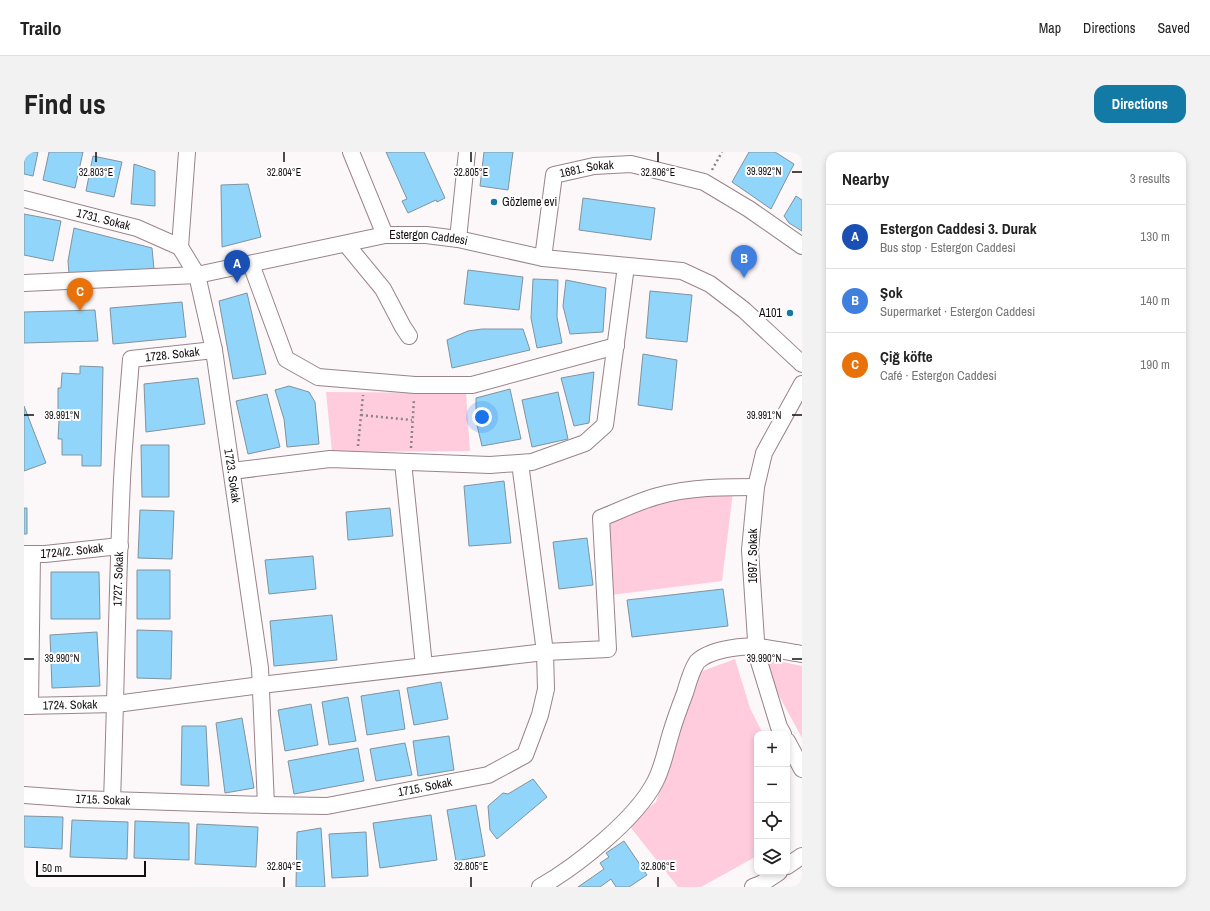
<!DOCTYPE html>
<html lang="en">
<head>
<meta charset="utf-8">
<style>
  body { margin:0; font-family:"Archivo Narrow",sans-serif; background:#f2f2f2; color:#222 }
  .controls { position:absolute; right:12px; bottom:12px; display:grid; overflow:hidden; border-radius:8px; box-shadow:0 2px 6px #0003 }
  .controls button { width:36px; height:36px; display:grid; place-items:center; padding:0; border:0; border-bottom:1px solid #e0e0e0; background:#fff; color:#222; font:20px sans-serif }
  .scale { position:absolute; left:12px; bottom:10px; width:110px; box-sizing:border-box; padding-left:4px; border:2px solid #150e10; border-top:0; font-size:11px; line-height:14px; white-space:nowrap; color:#150e10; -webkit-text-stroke:3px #fff; paint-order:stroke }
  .you { position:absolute; left:458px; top:265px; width:14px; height:14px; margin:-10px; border:3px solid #fff; border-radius:50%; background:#1a73e8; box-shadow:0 0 0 6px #1a73e833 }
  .badge { display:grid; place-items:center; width:26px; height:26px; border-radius:50%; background:#137aa5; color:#fff; font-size:13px; font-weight:700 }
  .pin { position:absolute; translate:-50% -33px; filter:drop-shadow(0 1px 2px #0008) }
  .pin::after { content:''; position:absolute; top:21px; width:14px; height:12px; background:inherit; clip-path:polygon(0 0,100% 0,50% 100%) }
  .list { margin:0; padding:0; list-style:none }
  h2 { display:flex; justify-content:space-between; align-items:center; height:52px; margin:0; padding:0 16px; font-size:17px }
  h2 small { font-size:13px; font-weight:400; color:#767676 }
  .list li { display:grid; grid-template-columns:26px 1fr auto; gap:12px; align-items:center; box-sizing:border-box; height:64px; padding:0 16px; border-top:1px solid #e0e0e0 }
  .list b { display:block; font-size:15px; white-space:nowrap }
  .list p { margin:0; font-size:13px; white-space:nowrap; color:#767676 }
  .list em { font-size:13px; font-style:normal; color:#767676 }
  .icon { flex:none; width:22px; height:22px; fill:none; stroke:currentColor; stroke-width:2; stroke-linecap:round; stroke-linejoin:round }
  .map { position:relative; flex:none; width:778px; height:735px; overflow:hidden; border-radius:12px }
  header { display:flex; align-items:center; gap:24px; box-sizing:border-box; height:56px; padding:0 20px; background:#fff; border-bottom:1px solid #e0e0e0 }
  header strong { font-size:19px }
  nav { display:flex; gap:22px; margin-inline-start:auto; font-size:14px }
  .intro { display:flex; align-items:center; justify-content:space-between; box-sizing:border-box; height:96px; padding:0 24px }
  h1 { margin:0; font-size:28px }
  .button { padding:10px 18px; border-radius:12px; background:#137aa5; color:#fff; font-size:14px; font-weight:700 }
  main { display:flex; gap:24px; padding:0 24px }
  aside { flex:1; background:#fff; border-radius:12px; box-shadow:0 2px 6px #0003 }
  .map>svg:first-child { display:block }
  .green { fill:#feccdc }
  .building { fill:#91d5fa; stroke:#80939e }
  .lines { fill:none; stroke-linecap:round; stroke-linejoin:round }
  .minor-casing { stroke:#99848a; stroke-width:18 }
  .path { stroke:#8b8587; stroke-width:2.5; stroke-dasharray:2 3; stroke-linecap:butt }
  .minor { stroke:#fff; stroke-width:16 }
  .ticks { fill:none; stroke:#150e10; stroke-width:1.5 }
  .poi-dot { fill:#137aa5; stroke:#fff; stroke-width:1.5 }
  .labels { text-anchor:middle; stroke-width:4; stroke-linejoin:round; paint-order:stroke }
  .street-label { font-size:12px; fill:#150e10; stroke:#fff }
  .poi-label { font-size:12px; fill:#150e10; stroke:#fff; text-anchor:start }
  .ticks-label { font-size:10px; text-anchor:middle; fill:#150e10; stroke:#fff; stroke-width:4; stroke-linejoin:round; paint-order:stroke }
</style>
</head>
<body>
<header>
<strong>Trailo</strong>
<nav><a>Map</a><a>Directions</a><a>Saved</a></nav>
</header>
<div class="intro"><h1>Find us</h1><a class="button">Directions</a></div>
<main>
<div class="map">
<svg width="778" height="735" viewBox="0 0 778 735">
  <rect width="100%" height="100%" fill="#fcf7f9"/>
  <!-- green -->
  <path class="green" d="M302,240L442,241L446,299L308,300Z
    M709,340L698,429L587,443L578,370L601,358L654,347Z
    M734,505L778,514V586Z
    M711,507L726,556L739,582H733V704L677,735H654L604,672L632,650L673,521Z"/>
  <!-- building -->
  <path class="building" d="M0,0H14L9,24L0,22Z
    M25,0H59L51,36L19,28Z
    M362,0H400L421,46L413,50L412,48L384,61L378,49L383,47Z
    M460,0H489L484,38L456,34Z
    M725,0H751L770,12L747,57L708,30Z
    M69,4L98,10L90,45L62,39Z
    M110,12L131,19V54L107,52Z
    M224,32L237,85L198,95L197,33Z
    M772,44L778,48V79L765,71L760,64Z
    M559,46L631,56L627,88L555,78Z
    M0,62L37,69L29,109L0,103Z
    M50,76L128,96L130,117L45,122L44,109Z
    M444,118L499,125L495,158L440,152Z
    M509,127L534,128L533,165L538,191L513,196L507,166Z
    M542,128L582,136L579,180L546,182L539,154Z
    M626,139L668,143L663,190L622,186Z
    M223,141L242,222L209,227L195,149Z
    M158,150L162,185L89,192L86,156Z
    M71,158L74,189L0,191V160Z
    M458,177H499L506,198L428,216L423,188L444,179Z
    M619,202L653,208L648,258L614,253Z
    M56,214L79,215L77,314H58V303H38V287H34L35,268H38L39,258H34V236H37L38,221L56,222Z
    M570,220L565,271L550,274L537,226Z
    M174,226L181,272L122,280L120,232Z
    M265,234L285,240L291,250L295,292L263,295L260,267L251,238Z
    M486,237L497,287L458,294L452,269V246Z
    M534,240L544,287L508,295L498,248Z
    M243,242L256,295L224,302L212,249Z
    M0,254L22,311L0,319Z
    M117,293H145V345H118Z
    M480,329L487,391L445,394L440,334Z
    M0,356H3V382H0Z
    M366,356L369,384L324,388L322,360Z
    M116,358L150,359L148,407L114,406Z
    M563,386L569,433L535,437L529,390Z
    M289,404L292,437L245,442L241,408Z
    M113,418H146V467H113Z
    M27,420H75L76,467H27Z
    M699,437L704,474L608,485L603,448Z
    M308,463L313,508L250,514L246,469Z
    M113,478L148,479L147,527L113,526Z
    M73,480L76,534L28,536L26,483Z
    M417,530L424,567L390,573L383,536Z
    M375,538L381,577L343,583L337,544Z
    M324,545L332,589L305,593L298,550Z
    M287,552L294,593L261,599L254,558Z
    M218,566L230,636L201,641L192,571Z
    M158,574H182L185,634L157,633Z
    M425,584L430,618L394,624L389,589Z
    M381,591L388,623L352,629L346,597Z
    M334,596L340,629L270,642L264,609Z
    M509,627L523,645L473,687L466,678L464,654L479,641L484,642Z
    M452,653L461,704L432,709L423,658Z
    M407,663L413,708L356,716L349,671Z
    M0,664L39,665L38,697L0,695Z
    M48,668L104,670L103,707L46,705Z
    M111,669L165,671V708L110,706Z
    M173,672L234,675L232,715L171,712Z
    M297,676L301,735H272L273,680Z
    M342,680L344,724L308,726L305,682Z
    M600,689L623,723L605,735H592L587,727L576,735H554L580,717L576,711L585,705L582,701Z"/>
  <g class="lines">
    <!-- minor casing -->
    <g class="minor-casing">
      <g id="minor">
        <path id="s1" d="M163,0L156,95L173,123L190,198L236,516L242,653"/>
        <path d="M327,0L361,83"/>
        <path id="s2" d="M0,47L113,76L156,95"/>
        <path d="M434,87L443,0"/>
        <path d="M322,92L359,137L379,175L385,184"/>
        <path id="s3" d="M519,106L530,23L570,14L607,12L680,30L725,57L778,94"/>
        <path d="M227,112L262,207L294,225L391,233H448L592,194"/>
        <path id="s4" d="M0,131L173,123L361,83H402L434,87L519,106L658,119L686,132L720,158L778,212"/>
        <path d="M379,310L400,514"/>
        <path d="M208,319L306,307L466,313L508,310L561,291L581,273L602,114"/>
        <path id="s5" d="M0,402H21L96,394"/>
        <path id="s6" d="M0,554L92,552L237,533L521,500L584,497L577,366C595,359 615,349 634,344C666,335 699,335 732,335"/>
        <path d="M6,554L8,402"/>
        <path d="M759,582L755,575L733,503L726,398L732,335L740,301L778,232"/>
        <path d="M763,589L778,617"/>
        <path id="s7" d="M0,643L55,647L242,653L303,654L464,623L501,603L516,563L522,537L521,500L496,311"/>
        <path id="s8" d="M88,648C92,541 93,434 98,328C100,287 104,247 107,207L190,198"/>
        <path d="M763,714L778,704"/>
        <path d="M516,735C553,714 612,667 631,630C639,615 642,597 647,581C651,567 656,554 661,541C664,531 667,519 673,510C684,498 718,493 733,495C748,496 763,500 778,502"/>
        <path d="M729,735L737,732L755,720"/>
      </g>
    </g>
    <!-- path -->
    <path class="path" d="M688,18L698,0
      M337,263L388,268
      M334,294L339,243
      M387,296L390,247"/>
    <!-- minor -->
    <use href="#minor" class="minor"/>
  </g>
  <!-- ticks -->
  <path class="ticks" d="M72,0V10M260,0V10M447,0V10M634,0V10M768,20H778M0,263H10M768,263H778M0,507H10M768,507H778M260,725V735M447,725V735M634,725V735"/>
  <!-- markers -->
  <g class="poi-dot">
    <circle cx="470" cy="50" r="4"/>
    <circle cx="766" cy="161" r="4"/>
  </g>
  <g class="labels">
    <!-- street labels -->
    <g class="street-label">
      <text dy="4" stroke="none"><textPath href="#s3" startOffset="117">1681. Sokak</textPath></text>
      <text dy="4" stroke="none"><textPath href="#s2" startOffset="82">1731. Sokak</textPath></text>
      <text dy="4" stroke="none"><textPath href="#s4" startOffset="409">Estergon Caddesi</textPath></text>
      <text dy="4" stroke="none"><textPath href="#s8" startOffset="483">1728. Sokak</textPath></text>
      <text dy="4" stroke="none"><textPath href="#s1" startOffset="332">1723. Sokak</textPath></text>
      <text dy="4" stroke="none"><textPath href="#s5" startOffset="48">1724/2. Sokak</textPath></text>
      <text transform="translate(729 404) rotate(-90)" y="4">1697. Sokak</text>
      <text dy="4" stroke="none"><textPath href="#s8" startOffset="221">1727. Sokak</textPath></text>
      <text dy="4" stroke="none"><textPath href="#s6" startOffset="46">1724. Sokak</textPath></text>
      <text dy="4" stroke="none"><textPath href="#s7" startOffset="403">1715. Sokak</textPath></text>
      <text dy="4" stroke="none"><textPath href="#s7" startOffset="79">1715. Sokak</textPath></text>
    </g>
    <!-- poi labels -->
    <g class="poi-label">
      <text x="478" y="54">Gözleme evi</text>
      <text x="758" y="165" text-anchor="end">A101</text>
    </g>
  </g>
  <g class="ticks-label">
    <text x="740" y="23">39.992°N</text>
    <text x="72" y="24">32.803°E</text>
    <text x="260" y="24">32.804°E</text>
    <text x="447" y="24">32.805°E</text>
    <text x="634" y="24">32.806°E</text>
    <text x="38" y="267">39.991°N</text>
    <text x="740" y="267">39.991°N</text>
    <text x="38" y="510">39.990°N</text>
    <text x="740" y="510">39.990°N</text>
    <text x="260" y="718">32.804°E</text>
    <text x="447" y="718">32.805°E</text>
    <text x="634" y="718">32.806°E</text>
  </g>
</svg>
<div class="controls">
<button>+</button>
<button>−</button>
<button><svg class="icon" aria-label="locate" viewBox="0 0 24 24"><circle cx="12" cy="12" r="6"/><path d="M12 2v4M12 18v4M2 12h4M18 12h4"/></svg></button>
<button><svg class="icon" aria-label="layers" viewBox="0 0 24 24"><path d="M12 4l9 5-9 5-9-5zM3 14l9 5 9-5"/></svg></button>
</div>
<div class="scale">50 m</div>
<div class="you"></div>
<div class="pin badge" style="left:213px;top:131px;background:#1a4fb4">A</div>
<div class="pin badge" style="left:720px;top:126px;background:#3f7fe0">B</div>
<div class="pin badge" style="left:56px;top:159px;background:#e8710a">C</div>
</div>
<aside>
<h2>Nearby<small>3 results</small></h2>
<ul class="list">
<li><span class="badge" style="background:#1a4fb4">A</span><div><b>Estergon Caddesi 3. Durak</b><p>Bus stop · Estergon Caddesi</p></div><em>130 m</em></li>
<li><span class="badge" style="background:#3f7fe0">B</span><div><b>Şok</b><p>Supermarket · Estergon Caddesi</p></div><em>140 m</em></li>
<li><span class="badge" style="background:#e8710a">C</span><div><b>Çiğ köfte</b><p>Café · Estergon Caddesi</p></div><em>190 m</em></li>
</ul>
</aside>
</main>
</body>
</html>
